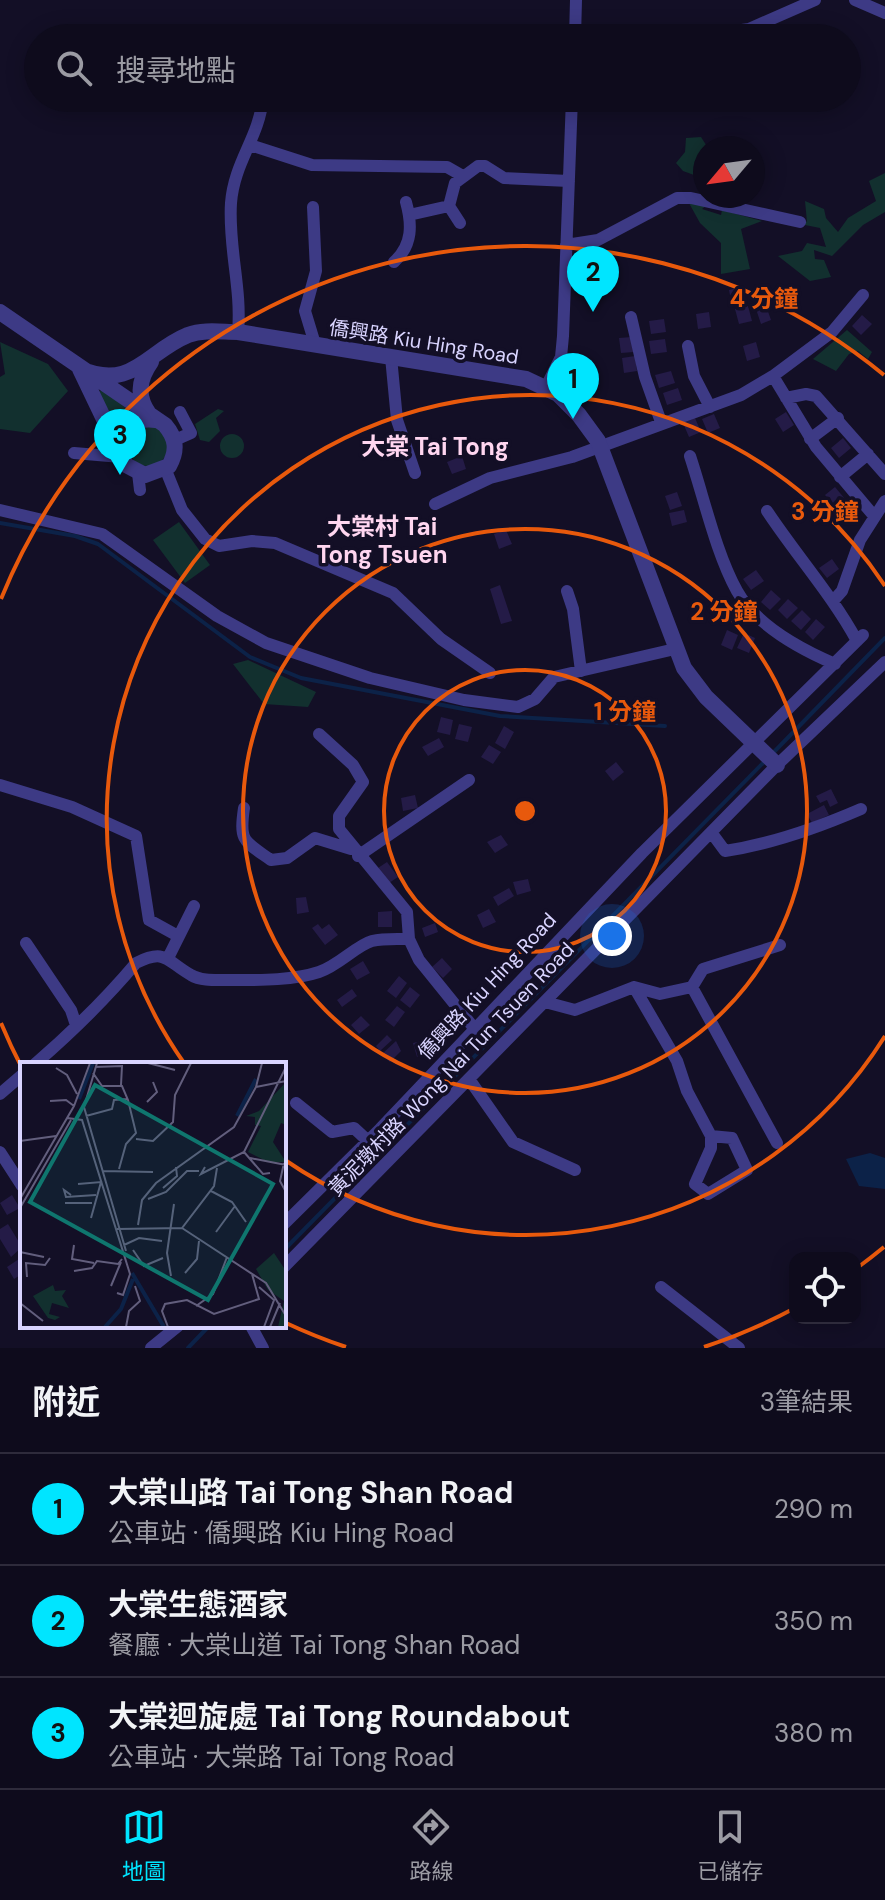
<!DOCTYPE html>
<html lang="zh-TW">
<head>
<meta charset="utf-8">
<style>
  body { margin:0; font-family:"DM Sans","Noto Sans TC",sans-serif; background:#1c1929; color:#f1f3f6 }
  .controls { position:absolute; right:24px; bottom:24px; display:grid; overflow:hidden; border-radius:16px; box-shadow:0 4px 20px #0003 }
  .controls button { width:72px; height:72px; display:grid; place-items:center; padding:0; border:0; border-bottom:2px solid #2e2b3b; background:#0e0b1c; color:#f1f3f6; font:40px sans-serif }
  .compass { position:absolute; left:693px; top:136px; width:72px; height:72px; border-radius:50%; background:#0e0b1c; box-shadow:0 4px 20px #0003; rotate:241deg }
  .you { position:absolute; left:612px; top:936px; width:28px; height:28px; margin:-20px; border:6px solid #fff; border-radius:50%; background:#1a73e8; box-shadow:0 0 0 12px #1a73e833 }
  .badge { display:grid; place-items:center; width:52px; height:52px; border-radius:50%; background:#00e5ff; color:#111; font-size:26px; font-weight:700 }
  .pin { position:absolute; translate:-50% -66px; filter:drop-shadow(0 2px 4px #0008) }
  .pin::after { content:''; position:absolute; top:42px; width:28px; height:24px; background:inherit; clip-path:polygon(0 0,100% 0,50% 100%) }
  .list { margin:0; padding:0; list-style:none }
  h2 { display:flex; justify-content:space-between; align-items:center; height:104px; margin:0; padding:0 32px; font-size:34px }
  h2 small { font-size:26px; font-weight:400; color:#9b9ba3 }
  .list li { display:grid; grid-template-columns:52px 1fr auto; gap:24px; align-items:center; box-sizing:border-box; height:112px; padding:0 32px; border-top:2px solid #2e2b3b }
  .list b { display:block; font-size:30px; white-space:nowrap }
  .list p { margin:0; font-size:26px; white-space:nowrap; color:#9b9ba3 }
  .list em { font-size:26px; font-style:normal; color:#9b9ba3 }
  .icon { flex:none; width:44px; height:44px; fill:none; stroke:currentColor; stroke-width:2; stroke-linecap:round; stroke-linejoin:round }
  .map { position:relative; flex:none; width:885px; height:1348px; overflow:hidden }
  .search { position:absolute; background:#0e0b1c; box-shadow:0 4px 20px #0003; left:24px; right:24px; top:24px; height:88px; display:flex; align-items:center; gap:20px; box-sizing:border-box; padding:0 28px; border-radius:44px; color:#9b9ba3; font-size:30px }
  .sheet { height:440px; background:#0e0b1c }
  nav { display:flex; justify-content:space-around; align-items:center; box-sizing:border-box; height:112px; border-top:2px solid #2e2b3b; background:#0e0b1c; font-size:22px; color:#9b9ba3 }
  nav a { display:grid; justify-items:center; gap:4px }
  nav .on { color:#00e5ff }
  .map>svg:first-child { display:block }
  .green { fill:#12302f }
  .water { fill:#0c2248 }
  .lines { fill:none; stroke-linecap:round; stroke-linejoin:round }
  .stream { stroke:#0c2248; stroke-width:4 }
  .building { fill:#241b47 }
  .minor { stroke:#3d3a85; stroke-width:12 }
  .tertiary { stroke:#3d3a85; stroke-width:16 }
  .ring { fill:none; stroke:#e8590c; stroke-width:4 }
  .labels { text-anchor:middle; stroke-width:7; stroke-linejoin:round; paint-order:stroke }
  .street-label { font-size:20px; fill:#d9d4ff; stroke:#130f26 }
  .quarter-label { font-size:24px; font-weight:bold; fill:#ffd6f0; stroke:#130f26 }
  .inset-river { fill:none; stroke:#0c2248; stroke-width:4 }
  .inset-road { fill:none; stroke:#625e7d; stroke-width:2 }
  .view { fill:#0f766e; fill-opacity:0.15; stroke:#0f766e; stroke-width:4 }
  .inset-edge { fill:none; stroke:#d9d4ff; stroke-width:4 }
  .centre { fill:#e8590c; stroke:#130f26; stroke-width:4 }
  .ring-label { font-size:24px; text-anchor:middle; font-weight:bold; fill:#e8590c; stroke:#130f26; stroke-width:7; stroke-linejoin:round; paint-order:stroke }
</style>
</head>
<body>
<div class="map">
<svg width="885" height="1348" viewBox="0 0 885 1348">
  <rect width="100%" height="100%" fill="#130f26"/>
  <!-- green -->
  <path class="green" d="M701,137L708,148H705V179L683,171L676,163L685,152L686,138Z
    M885,173V212L863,225L832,256L814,250L815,259L824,260L831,277L810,281L778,256L802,251L807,243L826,247L820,228L800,224L802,217L807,222L805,201L824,209L826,218L838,232L848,218L876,201L869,181Z
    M689,203L706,206L702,209L721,215L722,210L762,221L741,229L750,269L721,274V243L700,223Z
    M847,330L872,352L868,359L858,351L849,354L836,371L813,359Z
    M0,342L48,364L68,391L30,433L0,429V377L5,374Z
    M103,390L135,415L117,428L98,392Z
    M218,409L224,411L216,418L220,431L209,442L200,440L195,424Z
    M128 446a20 20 0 1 1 40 0a20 20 0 1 1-40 0Z
    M220 446a12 12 0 1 1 24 0a12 12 0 1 1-24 0Z
    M179,522L210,565L185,583L153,540Z
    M248,660L316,692L308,707L264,704L233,664Z"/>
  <!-- water -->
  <path class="water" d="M870,1153L885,1158V1189L859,1186L846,1159Z"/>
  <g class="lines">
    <!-- stream -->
    <path class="stream" d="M0,523L75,536L98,544L250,657L301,678L500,716L665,726
      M771,755L885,638
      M284,1250L765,761
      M188,1348L209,1326"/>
  </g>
  <!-- building -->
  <path class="building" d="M742,287L745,302L732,305L729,290Z
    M765,303L771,320L761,324L755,306Z
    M748,306L752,321L739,324L735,309Z
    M709,312L711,327L698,329L696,314Z
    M862,315L872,324L861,335L852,326Z
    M664,319L666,332L651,334L649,321Z
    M632,337L634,352L621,353L619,338Z
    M665,339L667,352L651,354L649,341Z
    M756,342L760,357L747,361L743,346Z
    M635,356L637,371L624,373L622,358Z
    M671,371L675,383L659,388L655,375Z
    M678,388L682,400L667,405L663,393Z
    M786,412L794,425L783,432L775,419Z
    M714,414L720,428L708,433L702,419Z
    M695,418L701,432L689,437L683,423Z
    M843,438L851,448L839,458L831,448Z
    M462,456L466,469L452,474L447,462Z
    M835,487L845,499L835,507L825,495Z
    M677,492L682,506L670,510L665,496Z
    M851,504L859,514L847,524L839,514Z
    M684,510L687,522L672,526L669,513Z
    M506,530L512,544L499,549L494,534Z
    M832,559L839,569L827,578L819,568Z
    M756,570L764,581L751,590L743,579Z
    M500,585L512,621L501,624L490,589Z
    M771,590L781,599L770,610L761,602Z
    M788,599L798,608L787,619L778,610Z
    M802,610L811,619L801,630L791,621Z
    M816,619L825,627L813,640L805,632Z
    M727,630L738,635L732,650L721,645Z
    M744,633L755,638L749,653L737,648Z
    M441,717L453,720L450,735L437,732Z
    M459,724L472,727L468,742L455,739Z
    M504,726L514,732L505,749L495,743Z
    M439,738L444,747L428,756L422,747Z
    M489,745L501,752L493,764L481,757Z
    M616,762L624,772L613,781L605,771Z
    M831,789L838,803L830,807L827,800L820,803L816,796Z
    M415,795L418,808L403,811L401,798Z
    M824,805L829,815L812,823L807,814Z
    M501,835L508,845L495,853L487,842Z
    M387,862L398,877L389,883L378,868Z
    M528,879L531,891L517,895L513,882Z
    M509,888L514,896L498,906L493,897Z
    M306,897L309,912L297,914L296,898Z
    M489,909L496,922L483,928L477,915Z
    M392,911V927H378V912Z
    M435,923L438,932L425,937L422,928Z
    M318,924L322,929L329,924L338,935L325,945L312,928Z
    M442,958L452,969L443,978L432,967Z
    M363,961L370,973L357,980L350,969Z
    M399,976L407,983L396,998L387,991Z
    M410,987L420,995L410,1008L400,1000Z
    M352,989L357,996L342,1007L337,1000Z
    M397,1006L405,1012L394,1027L385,1020Z
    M361,1016L370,1025L359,1034L351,1025Z
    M387,1035L392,1040L380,1051L376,1046Z
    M426,1040L430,1053L417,1057L413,1043Z
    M396,1041L401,1051L390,1062L382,1054Z
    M12,1195L20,1208L7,1215L0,1203Z
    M8,1224L22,1247L11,1257L0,1239V1229Z
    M19,1259L22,1274L14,1279L7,1267Z"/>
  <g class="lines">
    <!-- minor -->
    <path class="minor" d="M855,0L885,13
      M575,31L633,38
      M575,37L576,0
      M281,38L310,30
      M685,38L749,29L815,0
      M250,145L312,165L447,167L461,175
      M449,206L455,183L478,166H485L504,178L569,181
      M313,207L316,271L305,311L315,344
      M409,215L449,206L460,223
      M566,245L598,240L677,198H691L800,222
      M394,262C413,245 412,224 406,202
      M631,317L645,377L661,422
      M238,332C242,288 228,247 231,203C234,162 259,138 263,98
      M688,346L694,376L710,407
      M391,357L397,420L415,473
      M773,376L816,447L874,516
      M546,387L561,357L563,336L572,98
      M786,398L806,394L816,396L885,474
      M810,439L838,418
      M175,440L191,433L180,412
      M74,453L121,457
      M690,456C704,498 716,553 737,591C756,625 800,649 835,664
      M165,468L182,510L205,539L219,546L252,541L275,543L393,593L441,639L490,673
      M138,473L140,490
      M840,477L868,454
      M435,504L490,478L572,457L741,395L773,376L832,332L863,295
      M0,510L102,534L217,616L266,643L370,678L464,700L518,707L535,699L554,677L675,649
      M767,511C796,555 832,595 857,641
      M567,591L573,609L581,671
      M833,601L842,591L860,540L885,501
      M319,734L353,765L363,782L339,816V829L407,912L409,939L419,960L474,1028
      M0,785L72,807L136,836L149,920L178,936
      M244,808C239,842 244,841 271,860L287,858L315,838L351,849
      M711,832L725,851C772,844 817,828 861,809
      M358,856L469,780
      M26,943L71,1010L76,1025
      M168,958L194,906
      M634,987L677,1061L687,1091L711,1136L732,1138L747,1170L708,1194L695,1184L711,1148V1136
      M692,987L777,1143
      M545,1002L575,1010L634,987L660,994L692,987L703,969L780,945
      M35,1064C72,1032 104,1001 136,963C166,948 166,961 191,975C201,981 215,980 227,980C255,980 292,981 319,972C338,966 357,945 372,941C384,938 398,939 409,939
      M469,1079L513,1142L575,1170
      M0,1094L22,1075
      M296,1103L332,1132L354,1128L368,1141
      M0,1152L22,1186
      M284,1224L380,1129L642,853L863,635
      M284,1267L777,765L885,662
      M661,1287L739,1348
      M251,1326L263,1348
      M151,1348L178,1326"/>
    <!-- tertiary -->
    <path class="tertiary" d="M0,312L165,425C176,438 178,450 169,466L145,475L126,465L80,369
      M80,369C133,391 146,352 188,335C204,329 221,332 238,332L526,379L558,394L579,415L598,441L684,668L706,697L777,765
      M149,414C136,396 139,379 151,362
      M120,448C122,427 135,417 156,420"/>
  </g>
  <!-- distance rings -->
  <g class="ring">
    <circle cx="525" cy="811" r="141"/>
    <circle cx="525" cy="811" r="282"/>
    <path d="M885 1036A424 424 0 0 1 285 1160M184 1063A424 424 0 1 1 885 586"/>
    <path d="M884 1247A565 565 0 0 1 857 1268M795 1308A565 565 0 0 1 704 1347M346 1347A565 565 0 0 1 286 1323M22 1068A565 565 0 0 1 1 1023M1 599A565 565 0 0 1 884 375"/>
  </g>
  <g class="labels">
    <!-- street labels -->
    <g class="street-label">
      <text transform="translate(424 342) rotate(9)" y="7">僑興路 Kiu Hing Road</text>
      <text transform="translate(487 986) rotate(-47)" y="7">僑興路 Kiu Hing Road</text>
      <text transform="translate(451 1069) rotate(-46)" y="7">黃泥墩村路 Wong Nai Tun Tsuen Road</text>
    </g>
    <!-- quarter labels -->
    <g class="quarter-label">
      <text x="435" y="455">大棠 Tai Tong</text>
      <text x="382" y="535">大棠村 Tai<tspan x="382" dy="28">Tong Tsuen</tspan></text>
    </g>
  </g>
  <!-- overview -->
  <g transform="translate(20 1062)">
    <rect width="266" height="266" fill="#130f26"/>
    <path d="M266,20V63L261,61L253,80L266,100H248L228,90L241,64L235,63V55L226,54L239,49ZM254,191L266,209V265H258L264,239L248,228L236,207ZM33,223L35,229L46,228L42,234L49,246L32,241L29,252L40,255L35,258L28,256L13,234Z" fill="#12302f"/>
    <path class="inset-river" d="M59,37L73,1M217,54L236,17M112,211L144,265M85,265L101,247L113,217"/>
    <path class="inset-road" d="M77,1L64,45L106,189M128,1L155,8M75,5L102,4L101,23M36,6L47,13L57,32M73,11L82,24H102L108,38L116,71L106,82L99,107M236,25L266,19M30,39L46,38L54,44M127,40L137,30L133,20M66,54L92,47L94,38L108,37M47,56L62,58L110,212L103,233L97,231M116,77L133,79L153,60L155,33L171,1M0,79L36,74M224,90L243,112L250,111M230,96L266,103M264,101L260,119L266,130M185,105L181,112L224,90L266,5M82,109L133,110M58,122L81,120L71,156M143,126L157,114L156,105M191,129L212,140L226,160M51,133L44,128L46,135L76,133M0,137L54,44L70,1M128,137L146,130L167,109H179M45,141H72M0,146L51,58M118,163L122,138L136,121L214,65L236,25L242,1M162,166L246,221L266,254M97,167L162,166L194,124L197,106M196,170L215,144M54,183L52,197L74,201M104,183L119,176L142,179M113,188L124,204L143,196M0,190L24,195M54,209L72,206L77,199L98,202L102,197M165,211L177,197L179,179M151,214L147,191L154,142M7,215L6,201L25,203L30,196M91,224L101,200M239,225L254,238L244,265M0,241L23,259M176,244L193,232L207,195M106,265L109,249L120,239L115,224M148,265L142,249L145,242L167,238L194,252L239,237L232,212M250,265L260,241"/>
    <path class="view" d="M75,23L253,122L188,238L10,140Z"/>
    <rect width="266" height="266" class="inset-edge"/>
  </g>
  <circle cx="525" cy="811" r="12" class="centre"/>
  <g class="ring-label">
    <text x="764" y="307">4 分鐘</text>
    <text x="825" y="520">3 分鐘</text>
    <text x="724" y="620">2 分鐘</text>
    <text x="625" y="720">1 分鐘</text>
  </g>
</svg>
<div class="controls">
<button><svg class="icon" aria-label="locate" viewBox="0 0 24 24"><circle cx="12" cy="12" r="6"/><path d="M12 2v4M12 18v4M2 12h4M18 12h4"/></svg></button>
</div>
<svg class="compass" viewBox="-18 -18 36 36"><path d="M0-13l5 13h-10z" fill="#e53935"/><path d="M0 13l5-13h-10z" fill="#9b9ba3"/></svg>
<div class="you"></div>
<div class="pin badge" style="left:573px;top:419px">1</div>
<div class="pin badge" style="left:593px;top:312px">2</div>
<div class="pin badge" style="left:120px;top:475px">3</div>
<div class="search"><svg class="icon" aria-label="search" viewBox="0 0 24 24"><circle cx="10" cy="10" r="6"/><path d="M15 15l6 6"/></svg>搜尋地點</div>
</div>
<section class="sheet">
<h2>附近<small>3筆結果</small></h2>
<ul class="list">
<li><span class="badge">1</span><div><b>大棠山路 Tai Tong Shan Road</b><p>公車站 · 僑興路 Kiu Hing Road</p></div><em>290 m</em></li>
<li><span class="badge">2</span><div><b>大棠生態酒家</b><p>餐廳 · 大棠山道 Tai Tong Shan Road</p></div><em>350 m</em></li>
<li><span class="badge">3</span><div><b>大棠迴旋處 Tai Tong Roundabout</b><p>公車站 · 大棠路 Tai Tong Road</p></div><em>380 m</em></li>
</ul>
</section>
<nav>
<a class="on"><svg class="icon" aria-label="map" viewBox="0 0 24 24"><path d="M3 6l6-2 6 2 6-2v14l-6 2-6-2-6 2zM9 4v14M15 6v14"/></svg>地圖</a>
<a><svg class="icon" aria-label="directions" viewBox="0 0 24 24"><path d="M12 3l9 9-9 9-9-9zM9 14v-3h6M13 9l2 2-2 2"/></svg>路線</a>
<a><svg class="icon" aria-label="saved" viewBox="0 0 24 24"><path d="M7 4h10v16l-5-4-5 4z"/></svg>已儲存</a>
</nav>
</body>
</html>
